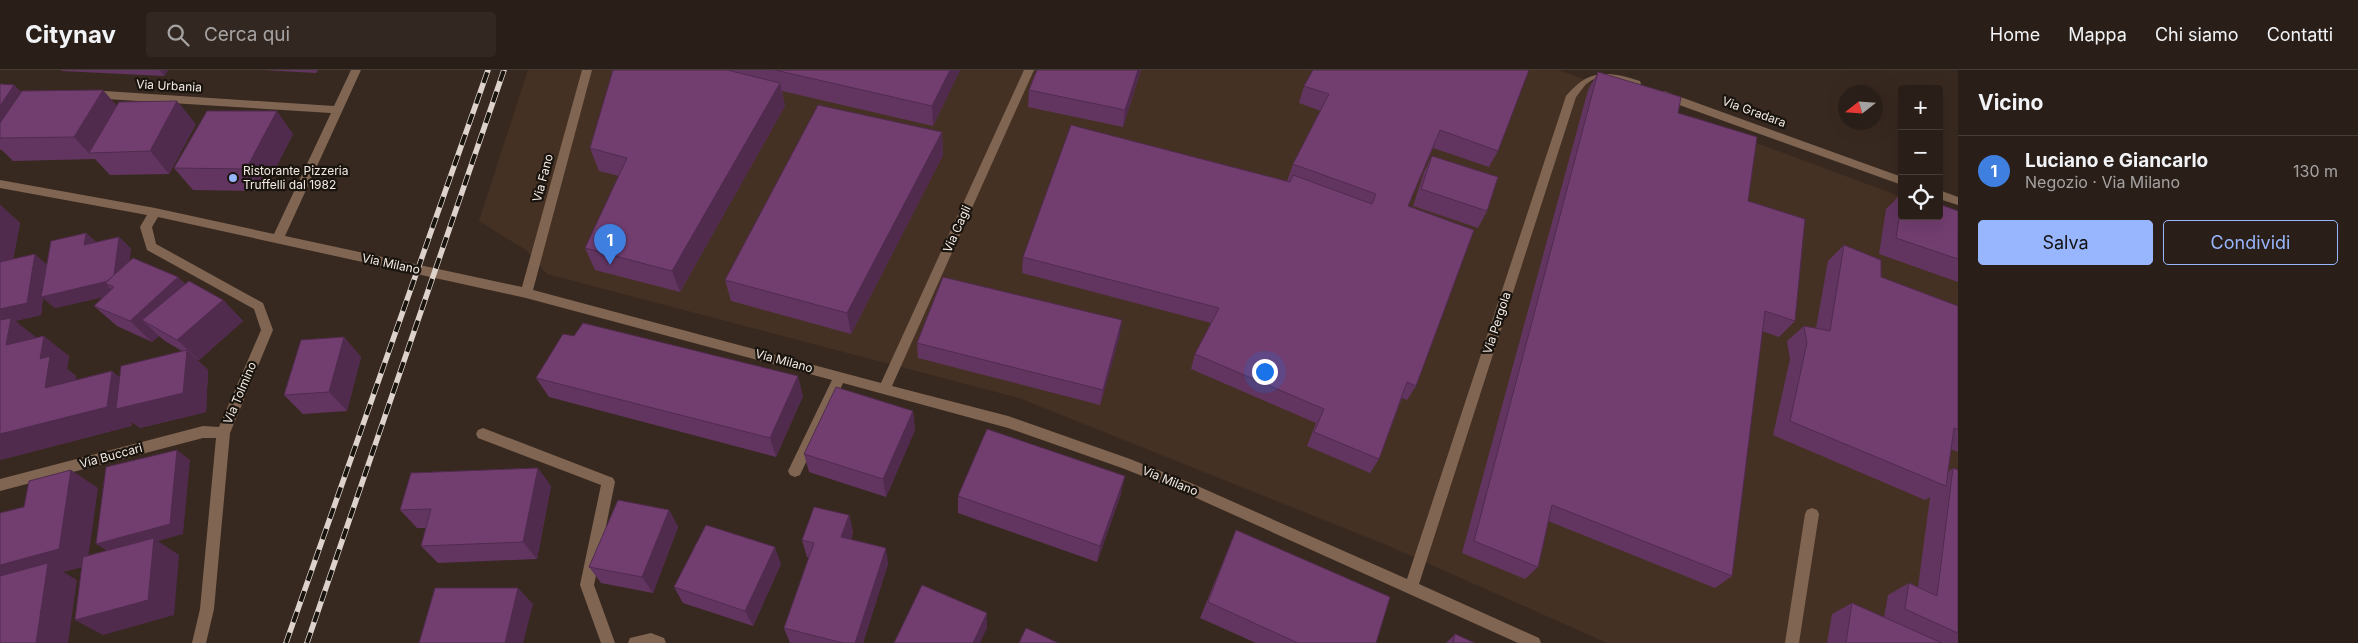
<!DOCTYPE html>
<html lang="it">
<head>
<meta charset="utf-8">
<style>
  body { margin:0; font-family:Inter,sans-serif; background:#322721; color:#f1f3f6 }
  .controls { position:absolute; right:15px; top:15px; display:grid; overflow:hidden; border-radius:5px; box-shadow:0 5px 20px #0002 }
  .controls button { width:45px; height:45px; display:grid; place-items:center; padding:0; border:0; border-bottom:1px solid #463d37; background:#2a1f18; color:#f1f3f6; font:25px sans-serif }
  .compass { position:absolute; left:1838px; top:15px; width:45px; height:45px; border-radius:50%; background:#2a1f18; box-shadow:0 5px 20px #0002; rotate:253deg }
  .you { position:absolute; left:1264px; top:301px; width:18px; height:18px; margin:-12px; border:4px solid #fff; border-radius:50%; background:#1a73e8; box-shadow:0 0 0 8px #1a73e833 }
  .badge { display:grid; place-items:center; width:32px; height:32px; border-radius:50%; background:#98b6fd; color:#fff; font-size:16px; font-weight:700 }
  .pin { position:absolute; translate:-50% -41px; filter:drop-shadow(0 1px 2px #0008) }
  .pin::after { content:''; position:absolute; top:26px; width:18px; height:15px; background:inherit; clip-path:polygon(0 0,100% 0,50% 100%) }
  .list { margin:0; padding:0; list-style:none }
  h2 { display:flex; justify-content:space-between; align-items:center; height:65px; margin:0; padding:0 20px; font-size:21px }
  h2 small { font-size:16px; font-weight:400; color:#a5a2a2 }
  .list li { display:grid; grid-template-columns:32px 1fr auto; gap:15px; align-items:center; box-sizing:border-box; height:70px; padding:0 20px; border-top:1px solid #463d37 }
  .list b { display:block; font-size:19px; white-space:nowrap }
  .list p { margin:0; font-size:16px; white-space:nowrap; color:#a5a2a2 }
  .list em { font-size:16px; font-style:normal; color:#a5a2a2 }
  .actions { display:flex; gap:10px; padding:15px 20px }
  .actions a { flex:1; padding:11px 0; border:1px solid #98b6fd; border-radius:5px; text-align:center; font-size:18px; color:#98b6fd }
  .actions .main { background:#98b6fd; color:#111 }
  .icon { flex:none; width:28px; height:28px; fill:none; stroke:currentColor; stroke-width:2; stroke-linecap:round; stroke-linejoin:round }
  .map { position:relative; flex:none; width:1958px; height:573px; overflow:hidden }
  header { display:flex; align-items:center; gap:30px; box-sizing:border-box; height:70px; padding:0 25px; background:#2a1f18; border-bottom:1px solid #463d37 }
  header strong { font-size:24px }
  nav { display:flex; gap:28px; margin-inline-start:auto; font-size:18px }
  .search { width:350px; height:45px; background:#322721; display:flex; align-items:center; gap:12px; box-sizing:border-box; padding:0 18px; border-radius:5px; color:#a5a2a2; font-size:19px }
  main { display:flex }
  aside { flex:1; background:#2a1f18 }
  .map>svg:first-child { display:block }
  .built { fill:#453123 }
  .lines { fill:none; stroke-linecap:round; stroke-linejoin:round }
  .minor { fill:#806652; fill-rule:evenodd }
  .rail-casing { stroke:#ddd3cc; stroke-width:5.5 }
  .rail { stroke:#1a140f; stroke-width:4; stroke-dasharray:11; stroke-linecap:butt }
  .wall { fill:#623560; fill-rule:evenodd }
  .shaded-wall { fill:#502b4e }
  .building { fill:#723e70; stroke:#502b4e }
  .poi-dot { fill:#98b6fd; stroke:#1a140f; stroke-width:2 }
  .labels { text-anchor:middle; stroke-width:4.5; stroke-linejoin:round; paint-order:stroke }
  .street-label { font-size:12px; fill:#f4eae4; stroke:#1a140f }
  .poi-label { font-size:12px; fill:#f4eae4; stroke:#1a140f; text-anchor:start }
</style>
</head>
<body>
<header>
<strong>Citynav</strong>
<div class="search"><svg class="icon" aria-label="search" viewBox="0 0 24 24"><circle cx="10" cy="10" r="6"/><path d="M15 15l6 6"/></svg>Cerca qui</div>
<nav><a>Home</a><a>Mappa</a><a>Chi siamo</a><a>Contatti</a></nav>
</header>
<main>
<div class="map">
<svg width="1958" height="573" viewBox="0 0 1958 573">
  <rect width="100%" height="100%" fill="#382920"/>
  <!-- built -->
  <path class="built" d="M528,0H1559L1902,127V146L1958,148V573H1607L1389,476L1019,328L547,204L526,180L479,151Z"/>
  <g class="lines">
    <!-- minor -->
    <path class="minor" d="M351,0H361L285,166L522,217L582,0H592L533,220L881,313L1024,0H1034L892,316L1008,346L1130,389L1193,414L1407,509L1566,26C1588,0 1605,0 1640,11L1641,14L1636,18L1600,5L1586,14L1576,27L1419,514L1539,568L1541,573H1518L1183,422L1122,398L1008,358L843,313L800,405L795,407L790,405L788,401L832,310L526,228L158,147L152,157L156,174L263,233L273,260L230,363L214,539L206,573H192L200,539L216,368H203L0,421V409L203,356L219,357L261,260L254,239L147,180L140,157L147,145L0,118V110L155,138L274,164L331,43L90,28L85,24L90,20L334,36Z
      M1664,21L1902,107V115L1660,28V22Z
      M1939,120L1958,127V135L1939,129Z
      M483,358L613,408L615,412L594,515L615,573H601L580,515L601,415L478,368L476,364L478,360Z
      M1812,438L1817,440L1819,444L1799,573H1785L1805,444L1807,440Z
      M651,563L664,568L666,573H628L630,568Z"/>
    <!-- rail casing -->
    <g class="rail-casing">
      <path id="rail" d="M286,573L488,0
        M307,573L504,0"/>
    </g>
    <!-- rail -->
    <use href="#rail" class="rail"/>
  </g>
  <!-- wall -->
  <path class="wall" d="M61,0H168L164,6L62,1Z
    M262,0H318L316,3Z
    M613,0H960L933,56L782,21L785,36L680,222L595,200L585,178L619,106L599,101L590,78Z
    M1037,0H1141L1123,57L1028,37L1029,20Z
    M1313,0L1498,81L1489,97L1433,78L1408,136L1416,316L1407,330L1402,328L1379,389L1370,403L1307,376L1316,353L1191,299L1195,284L1211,253L1022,203L1023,187L1290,112L1287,111L1293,94L1321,41L1299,33L1304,16Z
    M1598,2L1678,43L1748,131L1795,251L1779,267L1762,261L1732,506L1715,518L1548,451L1538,497L1525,509L1462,483L1588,20Z
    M0,14L14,15L21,22L103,20L116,36L196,54L169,104L110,105L95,89L13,91L2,80H0Z
    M942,62L943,85L851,264L731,231L725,210Z
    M293,64L264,121L193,120L174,98Z
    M1432,86L1487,141L1478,158L1413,136L1424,102Z
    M1902,123V146L1958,141V212L1879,184L1886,139Z
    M0,135L20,153L13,189L47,194L86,163L96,172L119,167L131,179L129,191L178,207L185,214L223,230L243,251L199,290L196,289L208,300L206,342L140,358L132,352L131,356L0,390ZM103,227L94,236L117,256L152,272L159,266L165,271L182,281L120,308L112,301L75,310L76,306L67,299L69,286L36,268L15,251L41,245L43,228L55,238Z
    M1844,175L1881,207L1958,236V382L1951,379L1948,402L1953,398L1958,400V573H1827L1832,544L1852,533L1884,547L1888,525L1909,513L1918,517L1930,427L1925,430L1773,365L1790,289L1787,271L1804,256L1816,258L1828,191Z
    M1120,265L1100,335L918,288L917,273Z
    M344,267L361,287L347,341L303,344L284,325Z
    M536,308L803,326L776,387L549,327Z
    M913,341L915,360L886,427L809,402L804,384Z
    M551,416L537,489L438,493L421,476L426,458H417L400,440Z
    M1121,424L1097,492L958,443V426Z
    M669,440L678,457L653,523L601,513L589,497Z
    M849,445L853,462L851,469L888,494L863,573H790L784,558L809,487H807L802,470Z
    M1236,460L1376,573H1256L1200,548L1229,477Z
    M781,494L753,556L683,533L674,517Z
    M1455,564L1475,573H1446Z"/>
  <!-- shaded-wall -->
  <path class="shaded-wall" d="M159,0H168L164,6Z
    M950,0H960L933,56L932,36Z
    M1138,0H1141L1123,57L1125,40Z
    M780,13L785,36L680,222L672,201Z
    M14,15L36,38L0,68V36Z
    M103,20L123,43L89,83L95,90L74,67Z
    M177,31L196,54L169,104L150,81Z
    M277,41L293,64L264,121L246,99Z
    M942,62L943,85L851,264L847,243Z
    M0,135L20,153L12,193L0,196Z
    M86,163L99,175H84Z
    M119,167L131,179L126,221L105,213L116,224L55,238L43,228L41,245L15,251L37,268L6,275L0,254V239L35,184L48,196Z
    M178,207L198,228L142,250L159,266L152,272L130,251Z
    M223,230L243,251L199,290L177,270Z
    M1122,250L1120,265L1100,335L1103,320Z
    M44,266L69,286L67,299L76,306L71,337L45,318L40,289Z
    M344,267L361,287L347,341L329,322Z
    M187,280L208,300L206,342L140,358L132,352L131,356L0,390V364L112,301L135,321Z
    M798,306L803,326L776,387L770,368Z
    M913,341L915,360L886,427L883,409Z
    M177,380L190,390L183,464L158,471L179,485L174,545L103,565L75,550L111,483L96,474Z
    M538,398L551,416L537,489L523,472Z
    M71,400L98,418L87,496L63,502L77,510L68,573H36L0,509V495Z
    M1125,406L1121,424L1097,492L1100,476Z
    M669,440L678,457L653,523L642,507Z
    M849,445L853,462L845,484L841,467Z
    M775,477L781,494L753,556L745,541Z
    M886,478L888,494L863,573H855Z
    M518,518L533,534L523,573H505Z
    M987,543V558L980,573H973Z"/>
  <!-- building -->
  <path class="building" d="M613,0H727L780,13L672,201L585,178L627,88L590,78Z
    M775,0H950L932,36Z
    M1037,0H1138L1125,40L1029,20Z
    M1313,0H1529L1498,81L1440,60L1408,136L1474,160L1416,316L1407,312L1379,389L1314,362L1324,339L1195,284L1219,238L1023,187L1071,55L1290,112L1293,105L1372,134L1376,124L1293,94L1329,24L1304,16Z
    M1598,2L1681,27L1678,43L1757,67L1748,131L1805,149L1795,251L1765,241L1732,506L1552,435L1538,497L1474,471Z
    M0,14L14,15L0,36Z
    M103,20L74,67L0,68V53L22,21Z
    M177,31L150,81L89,83L119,32Z
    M818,35L942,62L847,243L725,210Z
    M207,41H277L246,99L174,98Z
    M1432,86L1498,107L1487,141L1421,119Z
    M1902,130V146H1939V134L1958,141V189L1896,168Z
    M86,163L84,175L119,167L114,205L108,211L41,227L51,171Z
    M1844,175L1881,190V207L1958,236V360L1954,358L1946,416L1790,351L1807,273L1804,256L1830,261Z
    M35,184L27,233L0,239V192Z
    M133,188L178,207L130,251L94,236L114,217L105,213Z
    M943,207L1122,250L1103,320L917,273Z
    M189,211L223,230L177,270L142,250Z
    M11,248L6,275L44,266L40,289L50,286L45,318L112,301L107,337L0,364V250Z
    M583,253L798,306L770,368L536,308L563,264L574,266Z
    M344,267L329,322L284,325L301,270Z
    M187,280L183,323L116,339L121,296Z
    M836,317L913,341L883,409L804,384Z
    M987,359L1125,406L1100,476L958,426Z
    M177,380L170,454L96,474L106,397Z
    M538,398L523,472L421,476L431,439L400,440L411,403Z
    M1953,398L1958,400V563L1905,539L1909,513L1937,526Z
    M71,400L59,479L0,495V443L24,437L29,411Z
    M618,430L669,440L642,507L589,497Z
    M814,437L849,445L841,467L886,478L855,573H843L784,558L814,473L802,470Z
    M706,455L775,477L745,541L674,517Z
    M1236,460L1390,527L1376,573H1298L1208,532Z
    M154,468L148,530L75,550L83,487Z
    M48,493L36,573H0V506Z
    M922,515L987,543L973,573H894Z
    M435,518H518L505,573H419Z
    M1852,533L1942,573H1846Z
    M1026,558L1058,573H1019Z
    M1455,564L1475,573H1453Z"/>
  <!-- markers -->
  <circle class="poi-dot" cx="233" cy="108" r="5"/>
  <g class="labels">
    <!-- street labels -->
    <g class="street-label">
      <text transform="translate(169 16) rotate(3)" y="4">Via Urbania</text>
      <text transform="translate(1754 42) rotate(20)" y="4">Via Gradara</text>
      <text transform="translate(543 108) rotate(-75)" y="4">Via Fano</text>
      <text transform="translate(957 159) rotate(-66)" y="4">Via Cagli</text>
      <text transform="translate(391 194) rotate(12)" y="4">Via Milano</text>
      <text transform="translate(1497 253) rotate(-72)" y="4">Via Pergola</text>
      <text transform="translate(784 291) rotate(15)" y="4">Via Milano</text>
      <text transform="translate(240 323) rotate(-67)" y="4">Via Tolmino</text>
      <text transform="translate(111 386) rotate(-15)" y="4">Via Buccari</text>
      <text transform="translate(1170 411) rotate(22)" y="4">Via Milano</text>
    </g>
    <!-- poi labels -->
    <g class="poi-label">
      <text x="243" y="105">Ristorante Pizzeria<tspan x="243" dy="14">Truffelli dal 1982</tspan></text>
    </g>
  </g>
</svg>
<div class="controls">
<button>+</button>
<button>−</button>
<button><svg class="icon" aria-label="locate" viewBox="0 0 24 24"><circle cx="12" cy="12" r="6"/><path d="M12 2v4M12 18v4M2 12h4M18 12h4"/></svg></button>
</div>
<svg class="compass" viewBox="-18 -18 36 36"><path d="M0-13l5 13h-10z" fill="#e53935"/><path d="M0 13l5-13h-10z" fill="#a5a2a2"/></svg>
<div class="you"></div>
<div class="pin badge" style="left:610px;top:195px;background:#3f7fe0">1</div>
</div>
<aside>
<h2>Vicino<small></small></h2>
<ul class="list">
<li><span class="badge" style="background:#3f7fe0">1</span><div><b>Luciano e Giancarlo</b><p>Negozio · Via Milano</p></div><em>130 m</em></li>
</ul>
<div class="actions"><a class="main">Salva</a><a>Condividi</a></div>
</aside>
</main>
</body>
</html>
